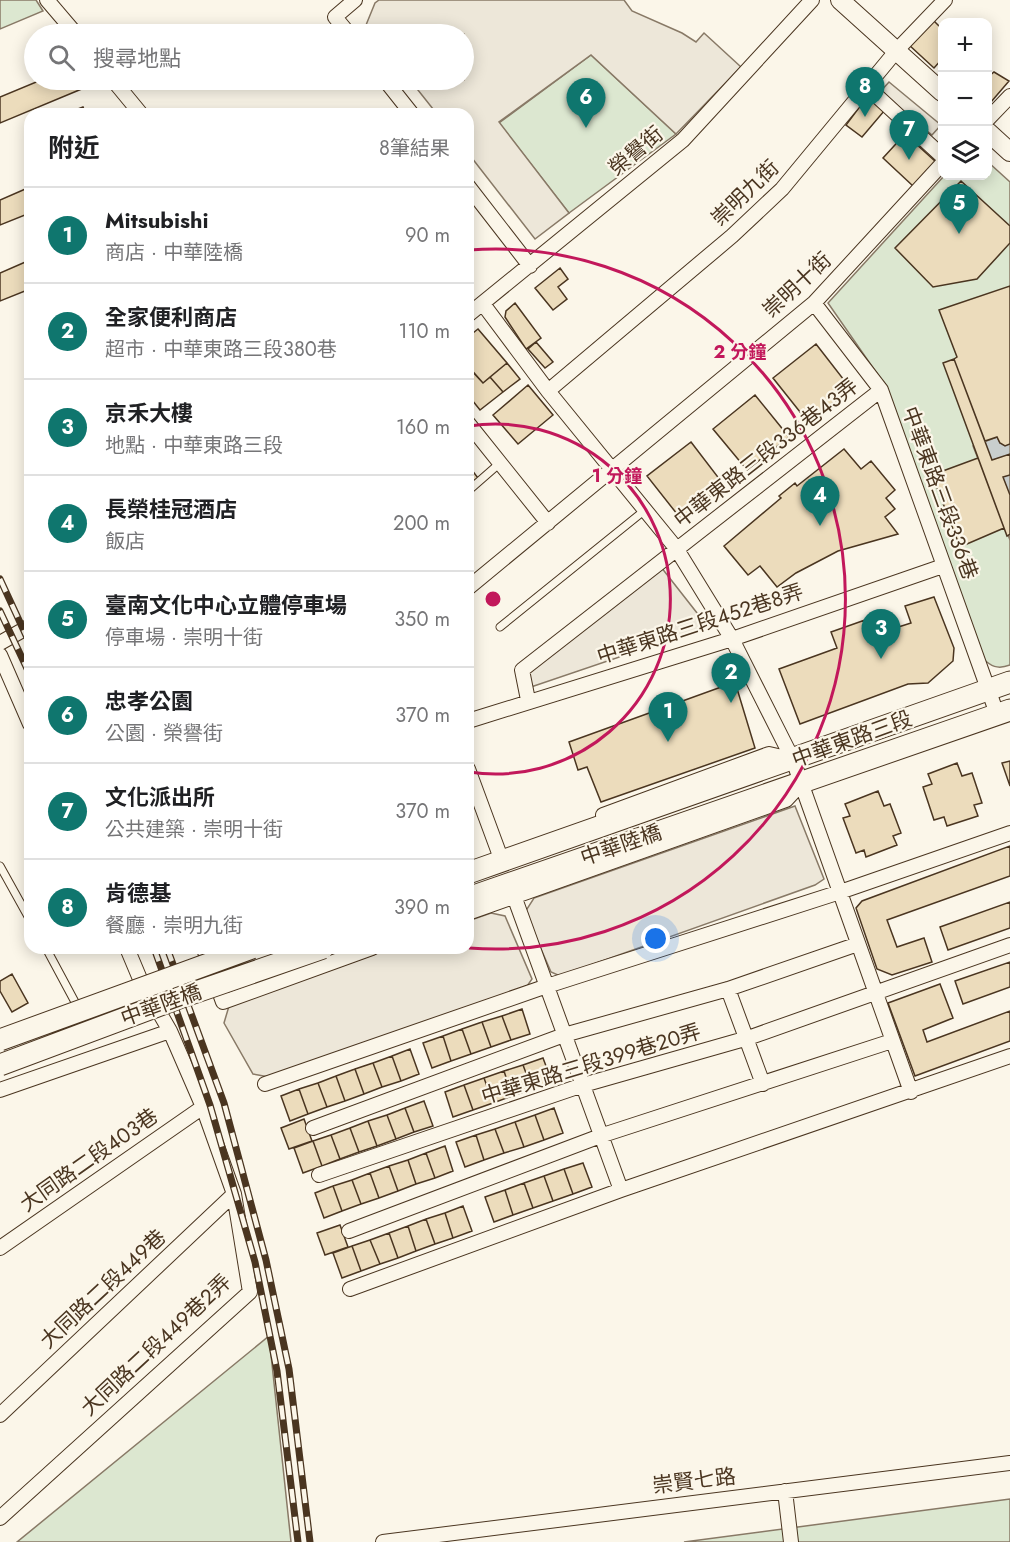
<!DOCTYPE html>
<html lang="zh-TW">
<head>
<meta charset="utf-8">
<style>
  body { margin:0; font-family:Jost,"Noto Sans TC",sans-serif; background:#f6f6f6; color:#202124 }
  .controls { position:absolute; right:18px; top:18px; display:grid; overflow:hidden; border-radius:12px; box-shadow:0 3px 15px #0003 }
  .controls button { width:54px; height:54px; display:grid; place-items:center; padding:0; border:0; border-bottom:2px solid #e0e0e0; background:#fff; color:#202124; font:30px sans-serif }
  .you { position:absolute; left:656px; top:939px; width:21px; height:21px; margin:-15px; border:4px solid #fff; border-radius:50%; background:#1a73e8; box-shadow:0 0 0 9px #1a73e833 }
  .badge { display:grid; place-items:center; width:39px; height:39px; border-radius:50%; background:#0f766e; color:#fff; font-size:20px; font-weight:700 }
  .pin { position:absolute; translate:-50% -50px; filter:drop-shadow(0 2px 3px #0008) }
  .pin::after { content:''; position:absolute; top:32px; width:21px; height:18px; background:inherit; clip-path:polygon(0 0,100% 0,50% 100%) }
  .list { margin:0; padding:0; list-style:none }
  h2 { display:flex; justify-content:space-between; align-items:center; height:78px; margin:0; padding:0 24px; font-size:26px }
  h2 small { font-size:20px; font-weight:400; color:#757577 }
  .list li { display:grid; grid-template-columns:39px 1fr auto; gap:18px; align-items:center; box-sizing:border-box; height:96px; padding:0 24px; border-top:2px solid #e0e0e0 }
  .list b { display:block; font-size:22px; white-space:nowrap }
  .list p { margin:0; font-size:20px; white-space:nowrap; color:#757577 }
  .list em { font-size:20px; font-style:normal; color:#757577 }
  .icon { flex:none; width:33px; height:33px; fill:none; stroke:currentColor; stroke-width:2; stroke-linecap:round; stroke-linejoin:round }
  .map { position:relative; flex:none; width:1010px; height:1542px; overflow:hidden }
  .search { position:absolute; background:#fff; box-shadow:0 3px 15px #0003; left:24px; top:24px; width:450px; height:66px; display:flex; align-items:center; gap:15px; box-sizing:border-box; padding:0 21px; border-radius:33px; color:#757577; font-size:22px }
  .panel { position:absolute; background:#fff; box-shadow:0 3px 15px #0003; left:24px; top:108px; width:450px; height:846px; border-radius:18px }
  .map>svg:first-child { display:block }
  .green { fill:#dce7d0; stroke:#887966; stroke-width:1.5 }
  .parking { fill:#ede7d9; stroke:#887966; stroke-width:1.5 }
  .water { fill:#c9cecd; stroke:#887966; stroke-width:1.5 }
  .building { fill:#ecdcbc; stroke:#4a3520; stroke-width:1.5 }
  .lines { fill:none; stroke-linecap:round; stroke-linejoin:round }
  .lane-casing { stroke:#4a3520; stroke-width:9 }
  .street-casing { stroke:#4a3520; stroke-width:16 }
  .secondary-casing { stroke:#4a3520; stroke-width:20 }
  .primary-casing { stroke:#4a3520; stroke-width:23 }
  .lane { stroke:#fbf6e9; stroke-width:7 }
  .street { stroke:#fbf6e9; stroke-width:14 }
  .secondary { stroke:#fbf6e9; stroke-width:18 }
  .primary { stroke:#fbf6e9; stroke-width:21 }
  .rail-casing { stroke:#4a3520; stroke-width:7 }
  .rail { stroke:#fbf6e9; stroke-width:4.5; stroke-dasharray:14; stroke-linecap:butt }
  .primary-bridge-casing { stroke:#4a3520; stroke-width:23; stroke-linecap:butt }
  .primary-bridge { stroke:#fbf6e9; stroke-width:21 }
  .ring { fill:none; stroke:#c2185b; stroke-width:3 }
  .labels { text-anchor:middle; stroke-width:4.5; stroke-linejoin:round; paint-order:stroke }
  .street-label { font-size:21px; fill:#4a3520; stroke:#fbf6e9 }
  .centre { fill:#c2185b; stroke:#fbf6e9; stroke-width:3 }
  .ring-label { font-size:18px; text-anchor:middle; font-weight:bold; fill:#c2185b; stroke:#fbf6e9; stroke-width:4.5; stroke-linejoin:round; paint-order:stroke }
</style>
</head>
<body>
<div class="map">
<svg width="1010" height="1542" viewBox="0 0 1010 1542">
  <rect width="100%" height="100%" fill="#fbf6e9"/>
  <!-- green -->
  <path class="green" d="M0,0H36L43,11L0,29Z
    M591,55L676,134L569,213L499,123Z
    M988,162L1010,182V665C997,670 991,666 982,658L883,382L828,303L944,176H988Z
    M269,1336L291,1542H17Z
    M1010,1499V1542H684Z"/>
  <!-- parking -->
  <path class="parking" d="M379,0H624L632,11L682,33L696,42L704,33L741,67L676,134L591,55L499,122L569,213L535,239L468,153V114H437L410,80H464V34H374L366,25L375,3Z
    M889,82L941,125L932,135L880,92Z
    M661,567L708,627L531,687L528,672Z
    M795,806L824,879L815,885L560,976L551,972L525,912L534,898Z
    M491,913L505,916L532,979L525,989L269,1077L253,1074L224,1023L229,1006L392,948H468V921Z"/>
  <!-- water -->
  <path class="water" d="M997,437L1000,443L1010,444V540L973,446Z"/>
  <!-- building -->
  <path class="building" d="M934,21L942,29V59L934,68L908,44Z
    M994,72L1009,81L991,102H988V77Z
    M41,80H81L84,88L0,123V97Z
    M867,97L885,110L862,137L846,125Z
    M83,107L86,114H65Z
    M905,134L936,162L913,186L883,158Z
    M961,181L1010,226V243L977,279L933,287L895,248Z
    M30,187V213L0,225V200Z
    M30,260V289L0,301V273Z
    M560,268L568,279L558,287L567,299L553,310L535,288Z
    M1010,286V444L1005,446L1000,443L997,437L985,441L954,359L957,357L939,310Z
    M515,303L541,338L526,349L505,317L506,311Z
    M478,329L507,363L483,383L468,367V337Z
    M536,342L553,362L545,368L528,349Z
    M816,344L851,389L808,422L773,378Z
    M954,359L992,460L1010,454V475L1003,477L1010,495V534L1007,536L943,363Z
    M507,363L520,379L503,392L490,377Z
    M468,366L483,383L490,377L503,392L480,410L468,395Z
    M528,385L553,415L518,444L493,415Z
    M755,395L789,437L747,470L713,429Z
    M691,442L724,485L681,519L647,476Z
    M844,449L861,469L871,461L895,490L886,498L895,509L885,517L898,534L838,551L796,573L777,587L760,566L748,575L724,546L781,498L779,496L795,483L797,486Z
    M978,458L1004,528L960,547L932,475Z
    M468,465L478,478L468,485Z
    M934,597L954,648L953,661L928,683L908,684L800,724L779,669L837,648L831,632L865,620L870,636L911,623L905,606Z
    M735,682L755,748L601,802L587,767L578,770L569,742Z
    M1010,761V786L1002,763Z
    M957,763L962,776L972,773L982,803L974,805L978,816L947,826L944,817L934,820L923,787L932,784L928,774Z
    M878,791L884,806L890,804L901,833L893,836L897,845L866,857L864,850L856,853L843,818L850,816L845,804Z
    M1010,846V876L887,920L897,947L924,938L932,962L892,975L877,969L856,908L862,901Z
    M1010,902V928L948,950L940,927Z
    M1010,962V987L963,1004L955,981Z
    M12,974L28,1003L12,1012L0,991V981Z
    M940,984L953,1018L923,1030L927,1042L1010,1011V1041L915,1076L888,1003Z
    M522,1009L530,1034L511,1040L502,1016Z
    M502,1016L511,1040L491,1047L482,1022Z
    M482,1022L491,1047L471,1054L462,1029Z
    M462,1029L471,1054L451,1061L443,1036Z
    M443,1036L451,1061L432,1068L423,1043Z
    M410,1049L419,1074L401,1081L392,1056Z
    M392,1056L401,1081L382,1087L373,1063Z
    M543,1058L552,1082L532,1089L523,1065Z
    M373,1063L382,1087L364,1094L355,1069Z
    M523,1065L532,1089L512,1096L504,1071Z
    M355,1069L364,1094L345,1101L336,1076Z
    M504,1071L512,1096L493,1103L484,1078Z
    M336,1076L345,1101L327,1107L318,1083Z
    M484,1078L493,1103L473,1110L464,1085Z
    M318,1083L327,1107L308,1114L299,1089Z
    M464,1085L473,1110L453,1117L445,1092Z
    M299,1089L308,1114L290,1121L281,1096Z
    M424,1101L433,1126L414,1132L405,1108Z
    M405,1108L414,1132L396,1139L387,1115Z
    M554,1108L563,1133L544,1140L535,1115Z
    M387,1115L396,1139L377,1146L368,1121Z
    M535,1115L544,1140L524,1147L515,1122Z
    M304,1119L312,1141L289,1149L281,1128Z
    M368,1121L377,1146L359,1152L350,1128Z
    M515,1122L524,1147L504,1153L495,1129Z
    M350,1128L359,1152L340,1159L331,1135Z
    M495,1129L504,1153L484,1160L476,1135Z
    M331,1135L340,1159L322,1166L313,1141Z
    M476,1135L484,1160L465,1167L456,1142Z
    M313,1141L322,1166L303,1173L294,1148Z
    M445,1146L453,1171L435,1178L426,1153Z
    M426,1153L435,1178L416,1184L408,1160Z
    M408,1160L416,1184L398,1191L389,1166Z
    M583,1163L592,1187L573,1194L564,1169Z
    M389,1166L398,1191L379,1198L370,1173Z
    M564,1169L573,1194L553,1201L544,1176Z
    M370,1173L379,1198L361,1204L352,1180Z
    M544,1176L553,1201L533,1208L524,1183Z
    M352,1180L361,1204L342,1211L333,1186Z
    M524,1183L533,1208L513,1215L505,1190Z
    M333,1186L342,1211L324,1218L315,1193Z
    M505,1190L513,1215L494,1222L485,1197Z
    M463,1206L472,1231L453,1238L445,1213Z
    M445,1213L453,1238L435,1244L426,1219Z
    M426,1219L435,1244L416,1251L408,1226Z
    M340,1225L348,1247L325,1255L317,1233Z
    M408,1226L416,1251L398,1258L389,1233Z
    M389,1233L398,1258L380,1264L370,1240Z
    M370,1240L380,1264L361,1271L352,1246Z
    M352,1246L361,1271L342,1278L333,1253Z"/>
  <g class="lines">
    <!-- lane casing -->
    <g class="lane-casing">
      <path id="lane" d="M468,491L500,463
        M500,627L645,510
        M0,866L30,920
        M46,948L75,1002"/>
    </g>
    <!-- street casing -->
    <g class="street-casing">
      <path id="street" d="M47,0L76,34
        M349,34L335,17L355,0
        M113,80L141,114
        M385,80L412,114
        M866,86L942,156
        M988,119L1010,96
        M468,186L530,266
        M814,303L881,390L997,714
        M483,304L548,391L676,548L732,639L793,760L911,1092
        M468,315L683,140L812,0
        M548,391L732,236L782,189L897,50L945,0
        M468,423L548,523
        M468,588L814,303L942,164
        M0,643L30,626
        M0,655L30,724
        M528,700L522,670L881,390
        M468,721L732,639L943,566
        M468,769L499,853
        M603,815L769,754L791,759
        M514,896L621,1190
        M468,913L786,800L800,785
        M208,948L204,949L223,1002L372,948
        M728,989L763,1084
        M265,1084L547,986L840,892L1010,833
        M0,1090L170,1031
        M313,1128L564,1035L728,989L858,944
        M319,1175L583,1085L748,1038L1010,945
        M349,1231L603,1135L892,1041
        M0,1248L203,1107
        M350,1289L621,1190L1010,1056
        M0,1415L234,1194
        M785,1491L791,1542
        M0,1518L250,1292L234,1194L203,1107L170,1031L140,979L127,948
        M383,1542L1010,1463"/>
    </g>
    <!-- secondary casing -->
    <g class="secondary-casing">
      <path id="secondary" d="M840,0L942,92
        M988,132L1010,152"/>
    </g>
    <!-- primary casing -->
    <g class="primary-casing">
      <path id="primary" d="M468,873L1010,682
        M468,898L1010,710"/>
    </g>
    <!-- lane -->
    <use href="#lane" class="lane"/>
    <!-- street -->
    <use href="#street" class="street"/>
    <!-- secondary -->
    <use href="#secondary" class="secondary"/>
    <!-- primary -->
    <use href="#primary" class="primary"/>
    <!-- rail casing -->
    <g class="rail-casing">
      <path id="rail" d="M0,579L30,644
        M0,611L30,675
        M154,948L210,1105L255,1262L277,1371L298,1542
        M167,948L224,1103L266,1260L289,1369L310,1542"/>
    </g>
    <!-- rail -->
    <use href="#rail" class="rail"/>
    <!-- primary-bridge casing -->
    <g class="primary-bridge-casing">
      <path id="primary-bridge" d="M0,1040L252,948
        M0,1065L179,998L323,948"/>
    </g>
    <!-- primary-bridge -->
    <use href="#primary-bridge" class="primary-bridge"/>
  </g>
  <!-- distance rings -->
  <g class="ring">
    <path d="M469 426A175 175 0 1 1 469 772"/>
    <path d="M469 250A350 350 0 1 1 469 948"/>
  </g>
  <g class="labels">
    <!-- street labels -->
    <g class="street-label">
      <text transform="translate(636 151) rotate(-40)" y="7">榮譽街</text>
      <text transform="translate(745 193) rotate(-44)" y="7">崇明九街</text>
      <text transform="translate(797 285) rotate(-43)" y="7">崇明十街</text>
      <text transform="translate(766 453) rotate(-38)" y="7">中華東路三段336巷43弄</text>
      <text transform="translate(940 493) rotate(70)" y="7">中華東路三段336巷</text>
      <text transform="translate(700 624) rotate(-18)" y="7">中華東路三段452巷8弄</text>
      <text transform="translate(852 739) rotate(-20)" y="7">中華東路三段</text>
      <text transform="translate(621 845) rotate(-19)" y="7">中華陸橋</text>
      <text transform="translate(161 1005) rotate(-20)" y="7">中華陸橋</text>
      <text transform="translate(591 1064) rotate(-17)" y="7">中華東路三段399巷20弄</text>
      <text transform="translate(89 1160) rotate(-35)" y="7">大同路二段403巷</text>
      <text transform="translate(103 1289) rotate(-43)" y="7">大同路二段449巷</text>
      <text transform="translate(156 1345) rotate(-43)" y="7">大同路二段449巷2弄</text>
      <text transform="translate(694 1481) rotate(-7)" y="7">崇賢七路</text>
    </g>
  </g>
  <circle cx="493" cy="599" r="9" class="centre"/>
  <g class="ring-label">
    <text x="740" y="358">2 分鐘</text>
    <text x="617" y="482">1 分鐘</text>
  </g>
</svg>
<div class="controls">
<button>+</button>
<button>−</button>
<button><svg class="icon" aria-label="layers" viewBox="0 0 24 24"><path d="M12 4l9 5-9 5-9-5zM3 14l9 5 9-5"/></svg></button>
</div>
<div class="you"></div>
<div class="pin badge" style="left:668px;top:742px">1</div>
<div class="pin badge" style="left:731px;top:703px">2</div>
<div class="pin badge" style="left:881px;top:659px">3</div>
<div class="pin badge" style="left:820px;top:526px">4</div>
<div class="pin badge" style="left:959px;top:234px">5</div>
<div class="pin badge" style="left:586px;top:128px">6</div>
<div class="pin badge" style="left:909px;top:160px">7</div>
<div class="pin badge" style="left:865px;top:117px">8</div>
<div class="search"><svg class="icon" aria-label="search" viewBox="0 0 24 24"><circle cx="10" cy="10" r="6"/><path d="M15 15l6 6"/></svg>搜尋地點</div>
<section class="panel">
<h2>附近<small>8筆結果</small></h2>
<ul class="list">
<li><span class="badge">1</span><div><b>Mitsubishi</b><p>商店 · 中華陸橋</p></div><em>90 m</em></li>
<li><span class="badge">2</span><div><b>全家便利商店</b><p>超市 · 中華東路三段380巷</p></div><em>110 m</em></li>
<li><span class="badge">3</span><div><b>京禾大樓</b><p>地點 · 中華東路三段</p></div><em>160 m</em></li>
<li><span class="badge">4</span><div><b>長榮桂冠酒店</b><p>飯店</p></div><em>200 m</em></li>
<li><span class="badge">5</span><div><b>臺南文化中心立體停車場</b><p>停車場 · 崇明十街</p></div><em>350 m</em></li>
<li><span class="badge">6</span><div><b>忠孝公園</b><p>公園 · 榮譽街</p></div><em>370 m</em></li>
<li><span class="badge">7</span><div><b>文化派出所</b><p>公共建築 · 崇明十街</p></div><em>370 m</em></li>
<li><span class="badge">8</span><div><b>肯德基</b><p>餐廳 · 崇明九街</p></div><em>390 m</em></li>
</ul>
</section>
</div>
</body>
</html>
